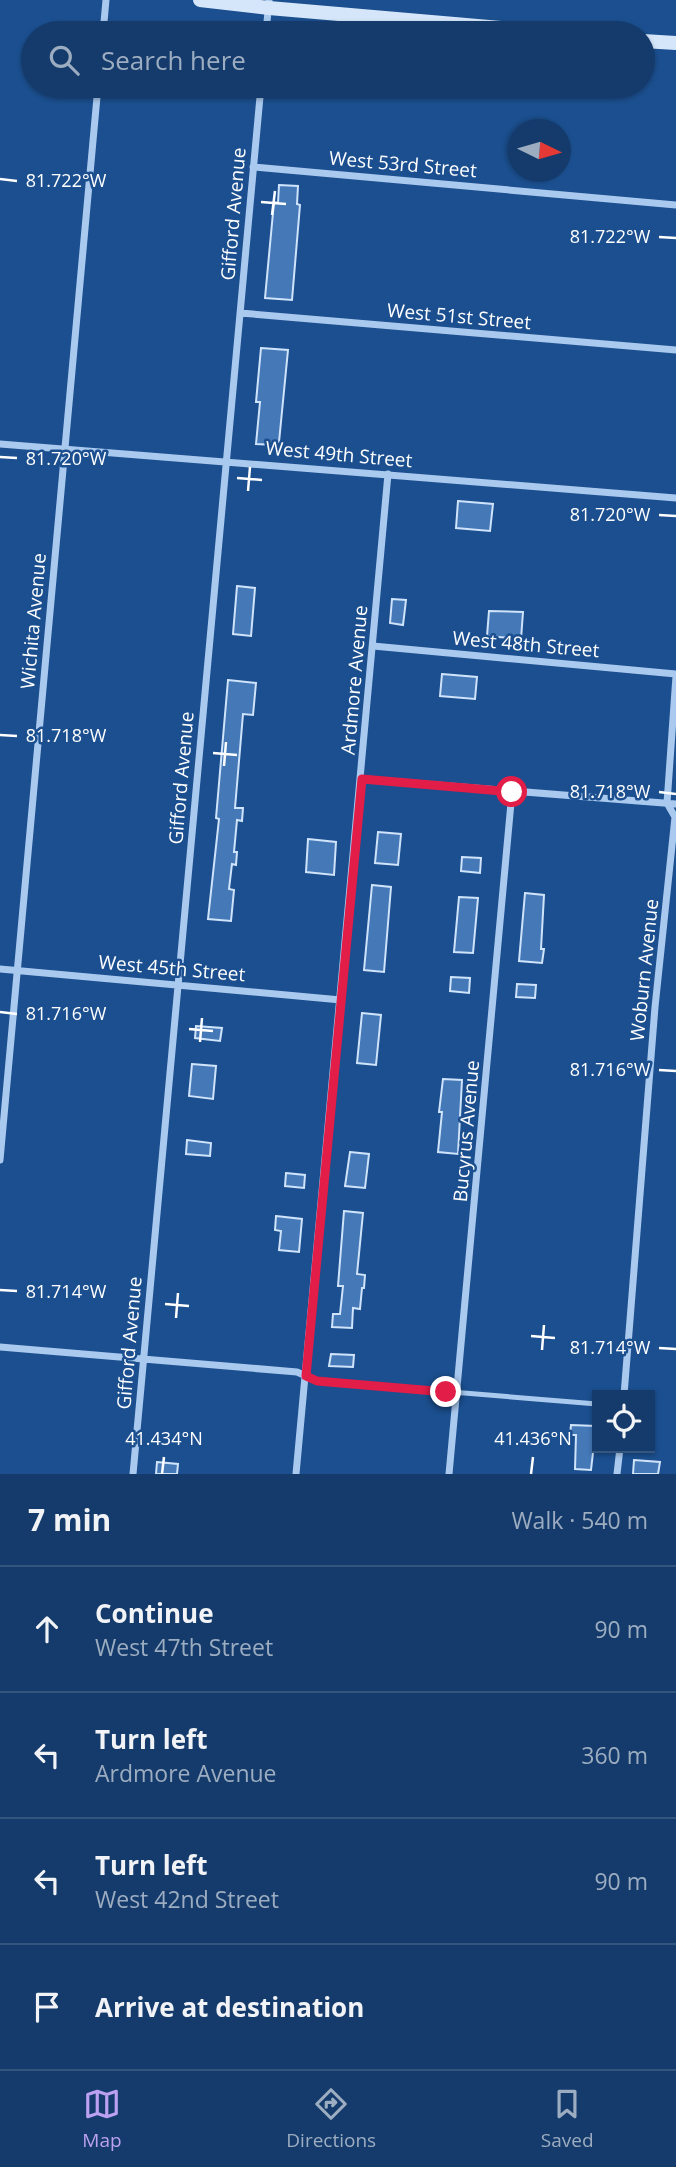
<!DOCTYPE html>
<html lang="en">
<head>
<meta charset="utf-8">
<style>
  body { margin:0; font-family:"Open Sans",sans-serif; background:#1d4271; color:#f1f3f6 }
  .controls { position:absolute; right:21px; bottom:21px; display:grid; overflow:hidden; border-radius:0px; box-shadow:0 2px 5px #0004 }
  .controls button { width:63px; height:63px; display:grid; place-items:center; padding:0; border:0; border-bottom:2px solid #33557e; background:#143b6b; color:#f1f3f6; font:35px sans-serif }
  .compass { position:absolute; left:508px; top:119px; width:63px; height:63px; border-radius:50%; background:#143b6b; box-shadow:0 2px 5px #0004; rotate:95deg }
  .stop { position:absolute; width:21px; height:21px; margin:-16px; border:5px solid #e11d48; border-radius:50%; background:#fff }
  .stop.end { background:#e11d48; border-color:#fff; box-shadow:0 2px 7px #0008 }
  .list { margin:0; padding:0; list-style:none }
  h2 { display:flex; justify-content:space-between; align-items:center; height:91px; margin:0; padding:0 28px; font-size:30px }
  h2 small { font-size:23px; font-weight:400; color:#9dadc1 }
  .list li { display:grid; grid-template-columns:46px 1fr auto; gap:21px; align-items:center; box-sizing:border-box; height:126px; padding:0 28px; border-top:2px solid #33557e }
  .list b { display:block; font-size:26px; white-space:nowrap }
  .list p { margin:0; font-size:23px; white-space:nowrap; color:#9dadc1 }
  .list em { font-size:23px; font-style:normal; color:#9dadc1 }
  .icon { flex:none; width:38px; height:38px; fill:none; stroke:currentColor; stroke-width:2; stroke-linecap:round; stroke-linejoin:round }
  .map { position:relative; flex:none; width:676px; height:1474px; overflow:hidden }
  .search { position:absolute; background:#143b6b; box-shadow:0 2px 5px #0004; left:21px; right:21px; top:21px; height:77px; display:flex; align-items:center; gap:18px; box-sizing:border-box; padding:0 24px; border-radius:38px; color:#9dadc1; font-size:26px }
  .sheet { height:595px; background:#143b6b }
  nav { display:flex; justify-content:space-around; align-items:center; box-sizing:border-box; height:98px; border-top:2px solid #33557e; background:#143b6b; font-size:19px; color:#9dadc1 }
  nav a { display:grid; justify-items:center; gap:4px }
  nav .on { color:#bca0f2 }
  .map>svg:first-child { display:block }
  .building { fill:#4478b7; stroke:#cfe3fa; stroke-width:2 }
  .lines { fill:none; stroke-linecap:round; stroke-linejoin:round }
  .service { stroke:#a9c9ee; stroke-width:5 }
  .minor { stroke:#a9c9ee; stroke-width:7 }
  .secondary { stroke:#d6e6fa; stroke-width:14 }
  .route { stroke:#e11d48; stroke-width:9 }
  .ticks { fill:none; stroke:#fff; stroke-width:2.5 }
  .labels { text-anchor:middle; stroke-width:5; stroke-linejoin:round; paint-order:stroke }
  .street-label { font-size:19px; fill:#fff; stroke:#1b4f8f }
  .ticks-label { font-size:18px; text-anchor:middle; fill:#fff; stroke:#1b4f8f; stroke-width:5; stroke-linejoin:round; paint-order:stroke }
</style>
</head>
<body>
<div class="map">
<svg width="676" height="1474" viewBox="0 0 676 1474">
  <rect width="100%" height="100%" fill="#1b4f8f"/>
  <!-- building -->
  <path class="building" d="M279,185L298,186L297,204L300,205L292,300L265,298L274,202L278,203Z
    M261,348L288,350L279,442H275V445L256,444L260,402H256Z
    M458,501L493,504L490,531L456,528Z
    M237,586L255,588L251,636L233,634Z
    M392,599L406,600L403,625L390,623Z
    M489,611L523,612L521,639L487,636Z
    M442,674L477,677L475,699L440,696Z
    M228,680L256,683L253,715L243,714L235,808H243L242,821L237,820L234,852H237L236,865L232,864L229,889L234,890L231,921L208,919L219,819L216,818Z
    M378,832L401,834L398,865L375,863Z
    M308,839L336,842L334,875L306,872Z
    M462,857L481,858L480,873L461,871Z
    M372,885L391,887L384,972L364,970Z
    M525,893L544,895L541,949H544L542,963L519,961Z
    M459,897L478,898L473,953L454,952Z
    M451,977L470,978L469,993L450,991Z
    M517,984L536,985L535,998L516,997Z
    M362,1013L381,1015L376,1065L357,1063Z
    M196,1026L222,1028L220,1041L195,1038Z
    M192,1064L216,1066L213,1099L189,1096Z
    M443,1079L462,1080L458,1154L438,1152L442,1112H439Z
    M187,1140L211,1143L210,1156L186,1154Z
    M350,1152L369,1154L365,1188L345,1186Z
    M286,1173L305,1175L304,1188L285,1186Z
    M344,1211L363,1213L357,1274L365,1275L364,1288H362L360,1309L353,1308L352,1328L332,1327L333,1314H340L343,1286H338Z
    M276,1216L302,1219L299,1252L279,1250L281,1231L275,1230Z
    M331,1354L354,1355L353,1367L329,1366Z
    M571,1425L596,1426L591,1470L575,1469L576,1435H570Z
    M634,1460L660,1462L658,1474H633Z
    M157,1462L178,1464L177,1474H156Z"/>
  <g class="lines">
    <!-- service -->
    <path class="service" d="M306,1376L317,1381L597,1404"/>
    <!-- minor -->
    <path class="minor" d="M103,33L106,0
      M266,33L269,0
      M253,167L676,205
      M240,313L676,350
      M0,444L676,498
      M373,646L676,674
      M362,779L676,804
      M0,969L341,1000
      M0,1160L98,86
      M0,1347L297,1372L306,1376
      M624,1395L655,1007L675,817L667,803L676,676
      M133,1474L261,86
      M296,1474L388,474
      M449,1474L512,792
      M617,1474L620,1448"/>
    <!-- secondary -->
    <path class="secondary" d="M200,0L269,8L558,33
      M643,41L676,43"/>
  </g>
  <g class="lines">
    <!-- route -->
    <path class="route" d="M446,1392L317,1381L306,1376L362,779L512,792"/>
  </g>
  <!-- ticks -->
  <path class="ticks" d="M0,179L17,181M261,202L286,204M272,215L275,191M659,237L676,238M0,457L17,458M237,478L262,480M248,491L250,467M659,515L676,516M0,735L17,736M213,753L237,755M224,766L226,742M659,792L676,794M0,1012L17,1014M189,1029L213,1031M200,1042L202,1018M659,1070L676,1071M0,1290L17,1291M165,1304L189,1306M176,1318L178,1293M531,1336L555,1338M659,1348L676,1349M542,1350L544,1325M162,1474L164,1457M531,1474L533,1457"/>
  <g class="labels">
    <!-- street labels -->
    <g class="street-label">
      <text transform="translate(403 164) rotate(5)" y="7">West 53rd Street</text>
      <text transform="translate(233 214) rotate(-85)" y="7">Gifford Avenue</text>
      <text transform="translate(459 316) rotate(5)" y="7">West 51st Street</text>
      <text transform="translate(339 454) rotate(5)" y="7">West 49th Street</text>
      <text transform="translate(33 621) rotate(-85)" y="7">Wichita Avenue</text>
      <text transform="translate(526 644) rotate(5)" y="7">West 48th Street</text>
      <text transform="translate(354 680) rotate(-85)" y="7">Ardmore Avenue</text>
      <text transform="translate(181 778) rotate(-85)" y="7">Gifford Avenue</text>
      <text transform="translate(172 968) rotate(5)" y="7">West 45th Street</text>
      <text transform="translate(644 970) rotate(-84)" y="7">Woburn Avenue</text>
      <text transform="translate(466 1131) rotate(-85)" y="7">Bucyrus Avenue</text>
      <text transform="translate(129 1343) rotate(-85)" y="7">Gifford Avenue</text>
    </g>
  </g>
  <g class="ticks-label">
    <text x="66" y="187">81.722°W</text>
    <text x="610" y="243">81.722°W</text>
    <text x="66" y="465">81.720°W</text>
    <text x="610" y="521">81.720°W</text>
    <text x="66" y="742">81.718°W</text>
    <text x="610" y="798">81.718°W</text>
    <text x="66" y="1020">81.716°W</text>
    <text x="610" y="1076">81.716°W</text>
    <text x="66" y="1298">81.714°W</text>
    <text x="610" y="1354">81.714°W</text>
    <text x="164" y="1445">41.434°N</text>
    <text x="533" y="1445">41.436°N</text>
  </g>
</svg>
<div class="controls">
<button><svg class="icon" aria-label="locate" viewBox="0 0 24 24"><circle cx="12" cy="12" r="6"/><path d="M12 2v4M12 18v4M2 12h4M18 12h4"/></svg></button>
</div>
<svg class="compass" viewBox="-18 -18 36 36"><path d="M0-13l5 13h-10z" fill="#e53935"/><path d="M0 13l5-13h-10z" fill="#9dadc1"/></svg>
<div class="stop" style="left:512px;top:792px"></div>
<div class="stop end" style="left:446px;top:1392px"></div>
<div class="search"><svg class="icon" aria-label="search" viewBox="0 0 24 24"><circle cx="10" cy="10" r="6"/><path d="M15 15l6 6"/></svg>Search here</div>
</div>
<section class="sheet">
<h2>7 min<small>Walk · 540 m</small></h2>
<ul class="list">
<li><svg class="icon" aria-label="ahead" viewBox="0 0 24 24"><path d="M12 20V5M6 11l6-6 6 6"/></svg><div><b>Continue</b><p>West 47th Street</p></div><em>90 m</em></li>
<li><svg class="icon" aria-label="left" viewBox="0 0 24 24"><path d="M17 20v-9H6M10 6l-5 5 5 5"/></svg><div><b>Turn left</b><p>Ardmore Avenue</p></div><em>360 m</em></li>
<li><svg class="icon" aria-label="left" viewBox="0 0 24 24"><path d="M17 20v-9H6M10 6l-5 5 5 5"/></svg><div><b>Turn left</b><p>West 42nd Street</p></div><em>90 m</em></li>
<li><svg class="icon" aria-label="arrive" viewBox="0 0 24 24"><path d="M6 21V4h12l-3 4 3 4H6"/></svg><div><b>Arrive at destination</b></div></li>
</ul>
</section>
<nav>
<a class="on"><svg class="icon" aria-label="map" viewBox="0 0 24 24"><path d="M3 6l6-2 6 2 6-2v14l-6 2-6-2-6 2zM9 4v14M15 6v14"/></svg>Map</a>
<a><svg class="icon" aria-label="directions" viewBox="0 0 24 24"><path d="M12 3l9 9-9 9-9-9zM9 14v-3h6M13 9l2 2-2 2"/></svg>Directions</a>
<a><svg class="icon" aria-label="saved" viewBox="0 0 24 24"><path d="M7 4h10v16l-5-4-5 4z"/></svg>Saved</a>
</nav>
</body>
</html>
